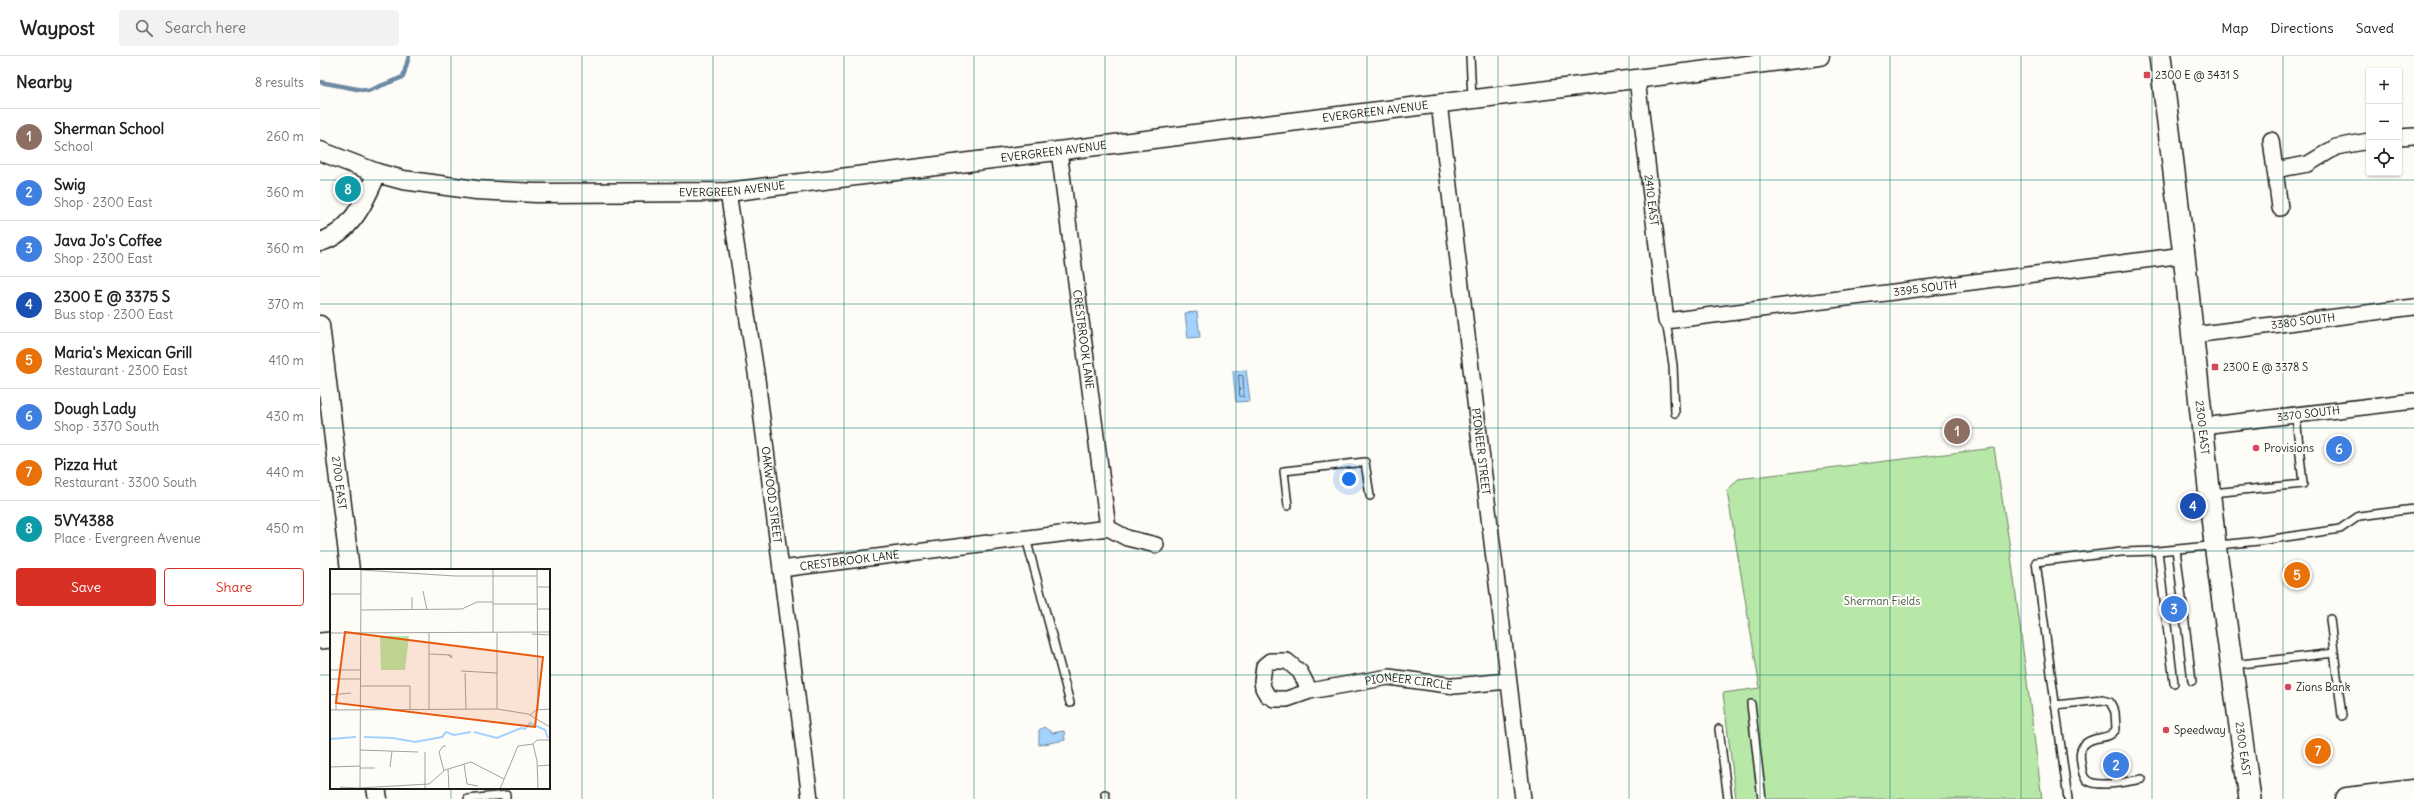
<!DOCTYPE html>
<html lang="en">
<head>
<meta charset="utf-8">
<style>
  body { margin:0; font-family:Delius,sans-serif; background:#f2f2f2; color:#222 }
  .controls { position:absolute; right:12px; top:12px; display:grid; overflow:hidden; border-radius:4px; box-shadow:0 1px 3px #0004 }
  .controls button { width:36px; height:36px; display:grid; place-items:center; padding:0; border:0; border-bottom:1px solid #e0e0e0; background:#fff; color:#222; font:20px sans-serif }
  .you { position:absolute; left:1029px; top:423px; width:14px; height:14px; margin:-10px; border:3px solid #fff; border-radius:50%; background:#1a73e8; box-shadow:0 0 0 6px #1a73e833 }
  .badge { display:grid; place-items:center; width:26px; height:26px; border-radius:50%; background:#d93025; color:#fff; font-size:13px; font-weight:700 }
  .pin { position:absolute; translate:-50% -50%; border:2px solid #fff; box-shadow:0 1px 4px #0006 }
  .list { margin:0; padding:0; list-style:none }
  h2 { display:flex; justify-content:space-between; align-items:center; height:52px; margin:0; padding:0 16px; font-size:17px }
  h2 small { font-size:13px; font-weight:400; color:#767676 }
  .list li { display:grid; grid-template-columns:26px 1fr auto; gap:12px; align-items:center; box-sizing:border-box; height:56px; padding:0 16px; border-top:1px solid #e0e0e0 }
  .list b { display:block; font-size:15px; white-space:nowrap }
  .list p { margin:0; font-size:13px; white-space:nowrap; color:#767676 }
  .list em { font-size:13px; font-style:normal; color:#767676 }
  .actions { display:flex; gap:8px; padding:12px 16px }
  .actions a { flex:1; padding:9px 0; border:1px solid #d93025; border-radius:4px; text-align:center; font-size:14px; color:#d93025 }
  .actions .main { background:#d93025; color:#fff }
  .icon { flex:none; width:22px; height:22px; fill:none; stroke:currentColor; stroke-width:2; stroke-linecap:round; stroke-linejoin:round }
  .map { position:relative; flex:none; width:2094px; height:743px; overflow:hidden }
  header { display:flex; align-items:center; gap:24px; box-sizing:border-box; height:56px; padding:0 20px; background:#fff; border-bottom:1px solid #e0e0e0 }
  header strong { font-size:19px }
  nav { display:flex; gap:22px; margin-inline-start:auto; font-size:14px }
  .search { width:280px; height:36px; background:#f2f2f2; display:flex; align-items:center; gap:10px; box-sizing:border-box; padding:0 14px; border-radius:4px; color:#767676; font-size:15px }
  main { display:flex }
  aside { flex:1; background:#fff }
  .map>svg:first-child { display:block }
  .green { fill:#b7e8a8; stroke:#6a8262 }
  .water { fill:#a3d2ff; stroke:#6d89a4 }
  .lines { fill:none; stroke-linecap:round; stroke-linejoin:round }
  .shore { stroke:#526577; stroke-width:1 }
  .stream { stroke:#6d89a4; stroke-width:4.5 }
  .service-casing { stroke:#1c1c1c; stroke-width:10 }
  .minor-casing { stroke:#1c1c1c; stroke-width:18 }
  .tertiary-casing { stroke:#1c1c1c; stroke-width:21 }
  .secondary-casing { stroke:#1c1c1c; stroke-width:24 }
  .primary-casing { stroke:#1c1c1c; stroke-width:25 }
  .service { stroke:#fdfcf7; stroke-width:7 }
  .minor { stroke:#fdfcf7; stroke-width:15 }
  .tertiary { stroke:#fdfcf7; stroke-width:18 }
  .secondary { stroke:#fdfcf7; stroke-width:21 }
  .primary { stroke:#fdfcf7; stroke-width:22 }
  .grid { fill:none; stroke:#0f766e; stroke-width:1; stroke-opacity:0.55 }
  .poi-dot { fill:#d1495b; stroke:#fdfcf7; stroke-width:1.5 }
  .labels { text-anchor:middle; stroke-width:4; stroke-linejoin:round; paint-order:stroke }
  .poi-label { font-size:11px; fill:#1c1c1c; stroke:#fdfcf7; text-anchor:start }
  .street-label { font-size:11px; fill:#1c1c1c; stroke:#fdfcf7 }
  .park-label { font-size:11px; fill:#4a5946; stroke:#fdfcf7 }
  .inset-river { fill:none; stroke:#a3d2ff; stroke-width:2 }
  .inset-road { fill:none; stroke:#a3a29f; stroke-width:1 }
  .view { fill:#e8590c; fill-opacity:0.15; stroke:#e8590c; stroke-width:2 }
  .inset-edge { fill:none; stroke:#1c1c1c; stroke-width:2 }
</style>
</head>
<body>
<header>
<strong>Waypost</strong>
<div class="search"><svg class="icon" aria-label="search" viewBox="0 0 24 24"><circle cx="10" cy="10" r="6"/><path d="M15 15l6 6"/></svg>Search here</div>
<nav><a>Map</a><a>Directions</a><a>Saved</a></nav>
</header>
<main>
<aside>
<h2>Nearby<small>8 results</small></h2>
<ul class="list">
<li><span class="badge" style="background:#8d6e63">1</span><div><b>Sherman School</b><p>School</p></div><em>260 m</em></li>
<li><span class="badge" style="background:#3f7fe0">2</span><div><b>Swig</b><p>Shop · 2300 East</p></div><em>360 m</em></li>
<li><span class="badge" style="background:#3f7fe0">3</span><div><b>Java Jo's Coffee</b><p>Shop · 2300 East</p></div><em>360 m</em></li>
<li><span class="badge" style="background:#1a4fb4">4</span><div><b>2300 E @ 3375 S</b><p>Bus stop · 2300 East</p></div><em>370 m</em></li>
<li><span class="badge" style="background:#e8710a">5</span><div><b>Maria's Mexican Grill</b><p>Restaurant · 2300 East</p></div><em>410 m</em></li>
<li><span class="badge" style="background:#3f7fe0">6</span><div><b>Dough Lady</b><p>Shop · 3370 South</p></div><em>430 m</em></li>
<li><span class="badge" style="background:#e8710a">7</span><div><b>Pizza Hut</b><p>Restaurant · 3300 South</p></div><em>440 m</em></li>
<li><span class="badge" style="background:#0f9aa8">8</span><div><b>5VY4388</b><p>Place · Evergreen Avenue</p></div><em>450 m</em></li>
</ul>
<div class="actions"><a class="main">Save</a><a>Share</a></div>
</aside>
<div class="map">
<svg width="2094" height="743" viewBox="0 0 2094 743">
  <rect width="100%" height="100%" fill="#fdfcf7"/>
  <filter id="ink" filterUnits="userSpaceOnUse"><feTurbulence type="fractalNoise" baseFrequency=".025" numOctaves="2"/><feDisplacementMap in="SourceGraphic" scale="8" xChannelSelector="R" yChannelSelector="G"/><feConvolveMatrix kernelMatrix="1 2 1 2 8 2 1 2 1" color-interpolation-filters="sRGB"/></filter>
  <g filter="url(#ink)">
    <!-- green -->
    <path class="green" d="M1674,392L1690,492L1722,743H1416L1403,637L1440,632L1407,435L1418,423Z"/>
    <!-- water -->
    <path class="water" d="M877,256L880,281L868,282L865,257Z
      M926,314L930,345L916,346L913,315Z
      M724,671L732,677L744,675L745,684L719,689V674Z"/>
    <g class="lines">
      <!-- shore -->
      <path class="shore" d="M919,319L923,320L924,341L920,340Z"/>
      <!-- stream -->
      <path class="stream" d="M0,26L48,35L83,21L89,0"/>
      <!-- service casing -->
      <g class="service-casing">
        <path id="service" d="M1150,0L1152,43
          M1346,265L1353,309L1355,357
          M1892,437L1983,428L1976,360
          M968,450L964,415L1045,406L1050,440
          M706,482L750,647
          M1856,493L1872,625
          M1838,495L1854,627
          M2010,563L2022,660
          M1913,609L2014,597
          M1431,648L1442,743
          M1735,649L1782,644L1790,646L1795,656L1796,673C1789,685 1775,679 1766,687C1759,692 1760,700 1761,707C1762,712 1762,718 1765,722C1773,734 1809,725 1822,723
          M1399,673L1408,743
          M785,738L786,743
          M148,743L186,739V743
          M1748,743L1716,506L1801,496L1838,495L1939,485L2020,473L2039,460L2094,453"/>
      </g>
      <!-- minor casing -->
      <g class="minor-casing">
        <g id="minor">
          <path id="s1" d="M1317,23L1346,265L1864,199"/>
          <path id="s2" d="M1119,47L1203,743"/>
          <path d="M2079,81L2094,80"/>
          <path d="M1951,84L1960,152"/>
          <path id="s3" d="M739,95L788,472"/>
          <path d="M1955,114L1988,108L2016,91L2049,85"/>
          <path id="s4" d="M408,136L437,323L490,743"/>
          <path id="s5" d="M1873,279L2094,251"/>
          <path id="s6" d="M1882,370L2094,345"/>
          <path id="s7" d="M461,513L788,472L807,482L836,489"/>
          <path d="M0,585L11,584"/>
          <path id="s8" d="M990,635L980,616L967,605H950L944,610L942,625L943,632L947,639L954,643H967L990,635L1069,621L1135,630L1188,625"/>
        </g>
      </g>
      <!-- tertiary casing -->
      <g class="tertiary-casing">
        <g id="tertiary">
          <path id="s9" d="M0,95L57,117L83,124L156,134L216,137L408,136L1500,0"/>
          <path d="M0,186C31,177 45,145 57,117"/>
          <path id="s10" d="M0,269L30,514"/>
          <path d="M56,732L58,743"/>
        </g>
      </g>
      <!-- secondary casing -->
      <g class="secondary-casing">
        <g id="secondary">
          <path id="s11" d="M1840,0L1864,199L1895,488L1930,743"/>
        </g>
      </g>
      <!-- primary casing -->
      <g class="primary-casing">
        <path id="primary" d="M2027,743L2094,735"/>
      </g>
      <!-- service -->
      <use href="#service" class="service"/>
      <!-- minor -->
      <use href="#minor" class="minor"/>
      <!-- tertiary -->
      <use href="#tertiary" class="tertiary"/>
      <!-- secondary -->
      <use href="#secondary" class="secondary"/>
      <!-- primary -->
      <use href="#primary" class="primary"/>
    </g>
  </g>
  <!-- grid -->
  <path class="grid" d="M131,0V514M262,0V743M393,0V743M524,0V743M654,0V743M785,0V743M916,0V743M1047,0V743M1178,0V743M1309,0V743M1440,0V743M1570,0V743M1701,0V743M1832,0V743M1963,0V743M0,124H2094M0,248H2094M0,372H2094M0,495H2094M0,619H11M229,619H2094M131,732V743"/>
  <!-- markers -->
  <g class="poi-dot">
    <rect x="1823" y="15" width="8" height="8" rx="2"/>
    <rect x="1891" y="307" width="8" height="8" rx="2"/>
    <circle cx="1936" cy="392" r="4"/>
    <circle cx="1968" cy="631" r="4"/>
    <circle cx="1846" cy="674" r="4"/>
  </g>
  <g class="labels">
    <!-- poi labels -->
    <g class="poi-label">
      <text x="1835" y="23">2300 E @ 3431 S</text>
      <text x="1903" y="315">2300 E @ 3378 S</text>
      <text x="1944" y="396">Provisions</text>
      <text x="1976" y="635">Zions Bank</text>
      <text x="1854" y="678">Speedway</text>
    </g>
    <!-- street labels -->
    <g class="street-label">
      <text dy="4" stroke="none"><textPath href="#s9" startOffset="1066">EVERGREEN AVENUE</textPath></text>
      <text dy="4" stroke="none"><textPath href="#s9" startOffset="742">EVERGREEN AVENUE</textPath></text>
      <text dy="4" stroke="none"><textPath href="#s9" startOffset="418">EVERGREEN AVENUE</textPath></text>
      <text dy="4" stroke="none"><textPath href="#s1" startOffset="122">2410 EAST</textPath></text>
      <text dy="4" stroke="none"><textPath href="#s1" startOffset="505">3395 SOUTH</textPath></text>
      <text dy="4" stroke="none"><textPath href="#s5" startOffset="111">3380 SOUTH</textPath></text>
      <text dy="4" stroke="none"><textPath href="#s3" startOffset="190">CRESTBROOK LANE</textPath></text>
      <text dy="4" stroke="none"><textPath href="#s6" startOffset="107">3370 SOUTH</textPath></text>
      <text dy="4" stroke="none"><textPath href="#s11" startOffset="374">2300 EAST</textPath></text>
      <text dy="4" stroke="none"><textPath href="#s2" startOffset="351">PIONEER STREET</textPath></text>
      <text dy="4" stroke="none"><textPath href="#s10" startOffset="159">2700 EAST</textPath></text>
      <text dy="4" stroke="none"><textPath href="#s4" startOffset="306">OAKWOOD STREET</textPath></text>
      <text dy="4" stroke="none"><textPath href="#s7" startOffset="69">CRESTBROOK LANE</textPath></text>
      <text dy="4" stroke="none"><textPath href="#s8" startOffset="239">PIONEER CIRCLE</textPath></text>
      <text dy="4" stroke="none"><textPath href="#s11" startOffset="698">2300 EAST</textPath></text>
    </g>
    <!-- park labels -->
    <g class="park-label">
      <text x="1562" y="549">Sherman Fields</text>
    </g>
  </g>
  <!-- overview -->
  <g transform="translate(10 513)">
    <rect width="220" height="220" fill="#fdfcf7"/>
    <path d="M50,67H79L75,101H51Z" fill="#b7e8a8"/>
    <path class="inset-river" d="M144,163L167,169L191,159L195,160L200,154L215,161L218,169M34,168L63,169L85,173L112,168L116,163L124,166L141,163M0,170L26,168"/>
    <path class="inset-road" d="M163,0V64M207,0L208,140M31,1L125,7H207M207,18H220M93,22L97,41M0,25H31M82,28V41M163,35H207M207,40H220M31,41L132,40L147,33H163M0,64L220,63M167,64V140M202,65L220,66M99,85L121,86L122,89L118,86M0,101H31M131,102L167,104M135,104L136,140M0,110H30M30,117H80V141M0,126L21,124M6,126V141M99,140V64M0,141L167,140L198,145L220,158M200,146L206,141L220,140M203,175L207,192L208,220M203,175L207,171H220M30,181L88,183M134,195L137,215L148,217M208,197L220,196M0,198L30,197M60,198L62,182M30,199H45M118,200L119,220M114,202L109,183L113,177H116M10,218L28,219L99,215L115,201L141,193L174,210M30,220L31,0M95,220V183M170,220L188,177L203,175"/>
    <path class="view" d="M15,63L213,88L205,158L6,134Z"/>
    <rect width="220" height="220" class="inset-edge"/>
  </g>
</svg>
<div class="controls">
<button>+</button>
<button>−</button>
<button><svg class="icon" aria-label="locate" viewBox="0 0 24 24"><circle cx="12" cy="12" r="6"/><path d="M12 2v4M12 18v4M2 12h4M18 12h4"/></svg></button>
</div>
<div class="you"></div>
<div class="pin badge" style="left:1637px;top:375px;background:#8d6e63">1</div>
<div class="pin badge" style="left:1796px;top:709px;background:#3f7fe0">2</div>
<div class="pin badge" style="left:1854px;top:553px;background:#3f7fe0">3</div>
<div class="pin badge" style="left:1873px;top:450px;background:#1a4fb4">4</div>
<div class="pin badge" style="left:1977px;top:519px;background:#e8710a">5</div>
<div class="pin badge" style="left:2019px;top:393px;background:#3f7fe0">6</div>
<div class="pin badge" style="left:1998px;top:695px;background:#e8710a">7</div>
<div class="pin badge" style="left:28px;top:133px;background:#0f9aa8">8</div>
</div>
</main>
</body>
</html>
